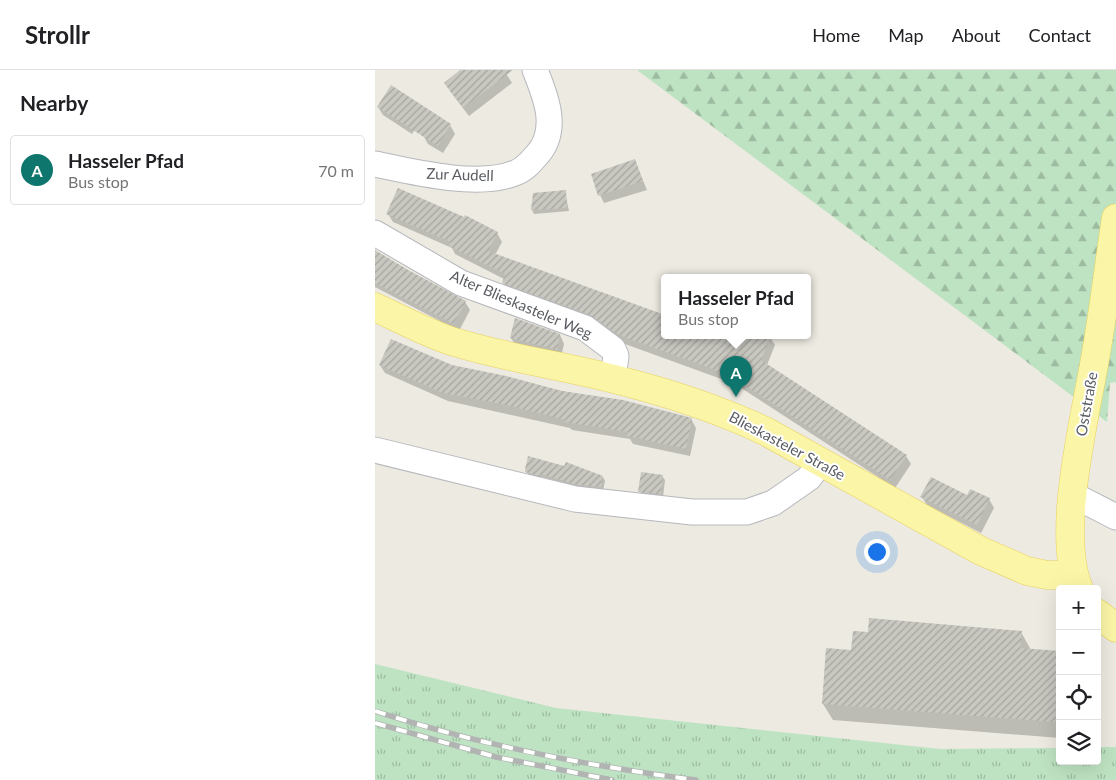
<!DOCTYPE html>
<html lang="en">
<head>
<meta charset="utf-8">
<style>
  body { margin:0; font-family:Lato,sans-serif; background:#f2f2f2; color:#202124 }
  .controls { position:absolute; right:15px; bottom:15px; display:grid; overflow:hidden; border-radius:5px; box-shadow:0 5px 20px #0002 }
  .controls button { width:45px; height:45px; display:grid; place-items:center; padding:0; border:0; border-bottom:1px solid #e0e0e0; background:#fff; color:#202124; font:25px sans-serif }
  .you { position:absolute; left:501px; top:481px; width:18px; height:18px; margin:-12px; border:4px solid #fff; border-radius:50%; background:#1a73e8; box-shadow:0 0 0 8px #1a73e833 }
  .badge { display:grid; place-items:center; width:32px; height:32px; border-radius:50%; background:#0f766e; color:#fff; font-size:16px; font-weight:700 }
  .pin { position:absolute; translate:-50% -41px; filter:drop-shadow(0 1px 2px #0008) }
  .pin::after { content:''; position:absolute; top:26px; width:18px; height:15px; background:inherit; clip-path:polygon(0 0,100% 0,50% 100%) }
  .popup { position:absolute; left:286px; top:204px; width:150px; height:65px; box-sizing:border-box; display:grid; place-content:center; border-radius:5px; background:#fff; filter:drop-shadow(0 1px 4px #0005); font-size:16px; white-space:nowrap; color:#757577 }
  .popup b { font-size:19px; color:#202124 }
  .popup::after { content:''; position:absolute; left:50%; top:100%; margin-left:-10px; border:10px solid transparent; border-top-color:#fff }
  .list { margin:0; padding:0; list-style:none }
  h2 { display:flex; justify-content:space-between; align-items:center; height:65px; margin:0; padding:0 20px; font-size:21px }
  h2 small { font-size:16px; font-weight:400; color:#757577 }
  .list li { display:grid; grid-template-columns:32px 1fr auto; gap:15px; align-items:center; box-sizing:border-box; height:70px; margin:0 10px 10px; padding:0 10px; border:1px solid #e0e0e0; border-radius:5px }
  .list b { display:block; font-size:19px; white-space:nowrap }
  .list p { margin:0; font-size:16px; white-space:nowrap; color:#757577 }
  .list em { font-size:16px; font-style:normal; color:#757577 }
  .icon { flex:none; width:28px; height:28px; fill:none; stroke:currentColor; stroke-width:2; stroke-linecap:round; stroke-linejoin:round }
  .map { position:relative; flex:none; width:741px; height:710px; overflow:hidden }
  header { display:flex; align-items:center; gap:30px; box-sizing:border-box; height:70px; padding:0 25px; background:#fff; border-bottom:1px solid #e0e0e0 }
  header strong { font-size:24px }
  nav { display:flex; gap:28px; margin-inline-start:auto; font-size:18px }
  main { display:flex }
  aside { flex:1; background:#fff }
  .map>svg:first-child { display:block }
  .grass { fill:url(#grass-tufts) }
  .forest { fill:url(#forest-firs) }
  .shadow { fill:#0003 }
  .building { fill:url(#building-hatch) }
  .lines { fill:none; stroke-linecap:round; stroke-linejoin:round }
  .minor-casing { stroke:#b6b8bd; stroke-width:27 }
  .major-casing { stroke:#ead05c; stroke-width:29 }
  .minor { stroke:#fff; stroke-width:25 }
  .major { stroke:#fbf6a7; stroke-width:28 }
  .rail-casing { stroke:#b2b3b3; stroke-width:5.5 }
  .rail { stroke:#fff; stroke-width:4; stroke-dasharray:11; stroke-linecap:butt }
  .labels { text-anchor:middle; stroke-width:4; stroke-linejoin:round; paint-order:stroke }
  .street-label { font-size:15px; fill:#595c61; stroke:#fff }
</style>
</head>
<body>
<header>
<strong>Strollr</strong>
<nav><a>Home</a><a>Map</a><a>About</a><a>Contact</a></nav>
</header>
<main>
<aside>
<h2>Nearby<small></small></h2>
<ul class="list">
<li><span class="badge">A</span><div><b>Hasseler Pfad</b><p>Bus stop</p></div><em>70 m</em></li>
</ul>
</aside>
<div class="map">
<svg width="741" height="710" viewBox="0 0 741 710">
  <defs>
    <pattern id="grass-tufts" width="24" height="20" patternUnits="userSpaceOnUse" patternTransform="scale(1.25)"><rect width="24" height="20" fill="#bee3c2"/><path d="M3 7l-1-3M5 7V3M7 7l1-3M15 17l-1-3M17 17v-4M19 17l1-3" fill="none" stroke="#9dbba1"/></pattern>
    <pattern id="forest-firs" width="22" height="20" patternUnits="userSpaceOnUse" patternTransform="scale(1.25)"><rect width="22" height="20" fill="#bee3c2"/><path d="M5 1l3.5 6h-7zM16 11l3.5 6h-7z" fill="#9dbba1"/></pattern>
    <pattern id="building-hatch" width="6" height="6" patternUnits="userSpaceOnUse" patternTransform="scale(1.25)"><rect width="6" height="6" fill="#c8c7c0"/><path d="M-1 1l2-2M0 6l6-6M5 7l2-2" fill="none" stroke="#a5a59f"/></pattern>
  </defs>
  <rect width="100%" height="100%" fill="#eceae1"/>
  <!-- grass -->
  <path class="grass" d="M0,594L181,638L565,679L685,678V691H722V677H741V710H0Z"/>
  <!-- forest -->
  <path class="forest" d="M262,0H741V312L735,313L732,352Z"/>
  <!-- shadow -->
  <path class="shadow" d="M87,0H129L137,13L94,46L75,21Z
    M3,37L50,44L37,64L8,45Z
    M58,44L75,55L80,64L68,83L53,74L48,65Z
    M260,91L272,120L229,133L225,125Z
    M190,122L194,141L159,144L157,140L159,124Z
    M13,144L122,163L127,172L120,185L290,266H343L367,274L371,266L395,267L400,275L392,295L531,386L536,394L520,418L360,314L250,274L221,253L133,221L128,212L129,209L80,184L77,178L18,152Z
    M0,182L90,232L95,240L84,261L0,217Z
    M185,265L189,274L186,287L141,276L136,268Z
    M5,295L77,297L316,349L321,358L315,386L258,374L255,369L197,360L195,358L73,331L10,303Z
    M154,387L228,407L230,411L228,421L206,418L167,407L166,409L154,406L150,398Z
    M287,406L290,410L288,427L267,425L265,421Z
    M593,426L614,429L619,438L606,463L552,435L547,427Z
    M646,562L656,580L685,583V668L458,650L448,634L477,581Z"/>
  <!-- building -->
  <path class="building" d="M85,0H138L88,38L69,13Z
    M16,15L76,54L63,76L2,37Z
    M260,89L268,111L223,126L216,104Z
    M23,118L89,147L90,145L123,162L113,181L290,245V266H347L366,273L369,266H396L386,290L532,385L515,410L354,305L244,265L215,245L127,213L130,204L74,176L76,172L11,144Z
    M191,120L192,138L156,140L158,123Z
    M0,180L33,200L91,231L79,254L0,213Z
    M140,248L185,264L182,280L135,268Z
    M16,269L77,295L131,306L187,321L248,330L317,348L311,379L252,366L253,362L190,352L191,350L131,335L68,323L4,295Z
    M153,386L189,396L191,392L228,406L226,417L203,415L165,404V406L150,402Z
    M266,402L288,405L286,424L263,422Z
    M556,407L592,425L595,419L615,428L602,455L545,427Z
    M494,548L647,561L645,578L685,581L680,652L447,634L451,578L476,580L478,561L493,562Z"/>
  <g class="lines">
    <!-- minor casing -->
    <g class="minor-casing">
      <path id="minor" d="M0,94C38,102 103,118 140,103C149,100 155,93 161,86C185,61 171,27 160,0
        M0,163L86,213L210,258L238,279L241,286L238,308
        M0,380L200,429L317,442H372L398,433L434,408L445,393
        M698,425L741,447"/>
    </g>
    <!-- major casing -->
    <g class="major-casing">
      <path id="major" d="M0,237C25,249 50,262 76,271C130,288 185,295 239,309C291,322 341,338 390,361L606,481L652,501L672,505H699
        M704,519C680,462 711,345 721,283C729,238 734,193 741,148
        M722,543L741,558"/>
    </g>
    <!-- minor -->
    <use href="#minor" class="minor"/>
    <!-- major -->
    <use href="#major" class="major"/>
    <!-- rail casing -->
    <g class="rail-casing">
      <path id="rail" d="M0,641C104,675 213,696 321,710
        M0,653L121,687L237,710"/>
    </g>
    <!-- rail -->
    <use href="#rail" class="rail"/>
  </g>
  <g class="labels">
    <!-- street labels -->
    <g class="street-label">
      <text transform="translate(85 105) rotate(2)" y="5">Zur Audell</text>
      <text transform="translate(146 235) rotate(23)" y="5">Alter Blieskasteler Weg</text>
      <text transform="translate(712 334) rotate(-80)" y="5">Oststraße</text>
      <text transform="translate(412 376) rotate(28)" y="5">Blieskasteler Straße</text>
    </g>
  </g>
</svg>
<div class="controls">
<button>+</button>
<button>−</button>
<button><svg class="icon" aria-label="locate" viewBox="0 0 24 24"><circle cx="12" cy="12" r="6"/><path d="M12 2v4M12 18v4M2 12h4M18 12h4"/></svg></button>
<button><svg class="icon" aria-label="layers" viewBox="0 0 24 24"><path d="M12 4l9 5-9 5-9-5zM3 14l9 5 9-5"/></svg></button>
</div>
<div class="you"></div>
<div class="pin badge" style="left:361px;top:327px">A</div>
<div class="popup"><b>Hasseler Pfad</b>Bus stop</div>
</div>
</main>
</body>
</html>
